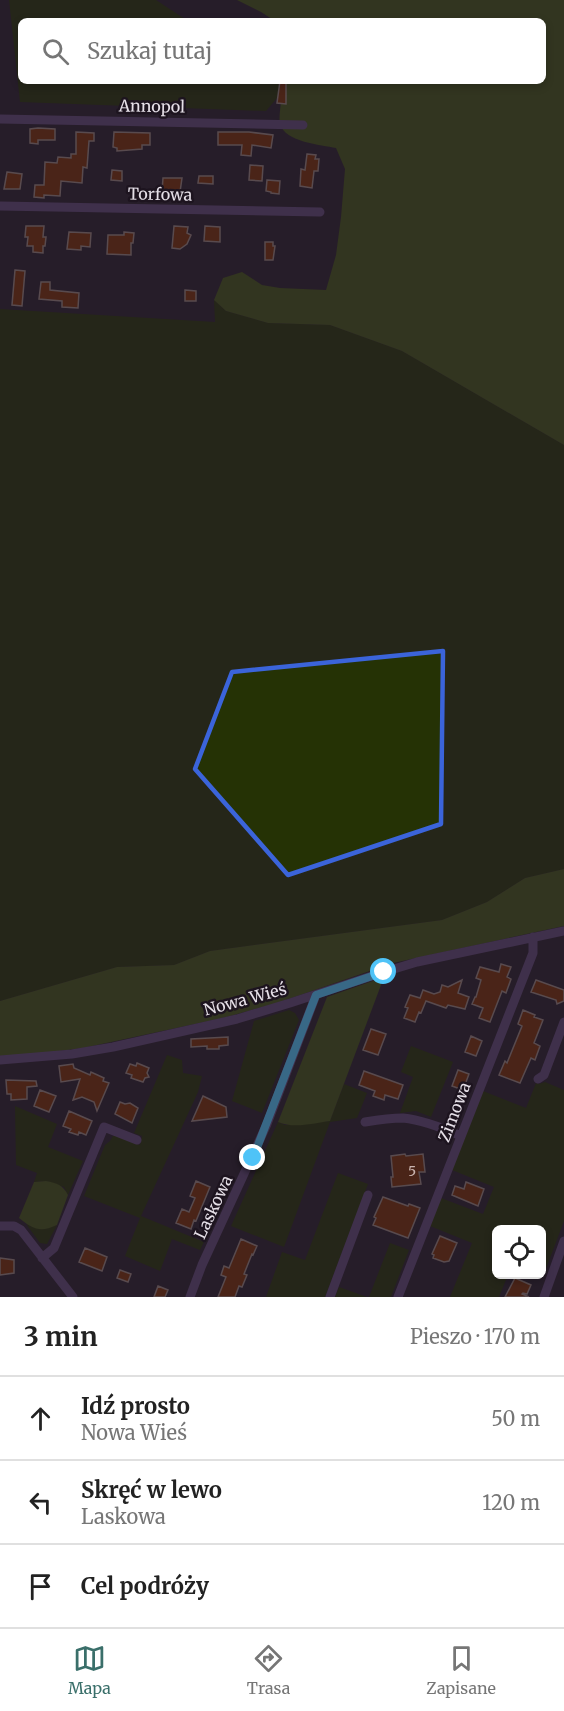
<!DOCTYPE html>
<html lang="pl">
<head>
<meta charset="utf-8">
<style>
  body { margin:0; font-family:Merriweather,serif; background:#f2f2f2; color:#222 }
  .controls { position:absolute; right:18px; bottom:18px; display:grid; overflow:hidden; border-radius:9px; box-shadow:0 3px 9px #0003 }
  .controls button { width:54px; height:54px; display:grid; place-items:center; padding:0; border:0; border-bottom:2px solid #e0e0e0; background:#fff; color:#222; font:30px sans-serif }
  .stop { position:absolute; width:18px; height:18px; margin:-14px; border:4px solid #4fc3f7; border-radius:50%; background:#fff }
  .stop.end { background:#4fc3f7; border-color:#fff; box-shadow:0 2px 6px #0008 }
  .list { margin:0; padding:0; list-style:none }
  h2 { display:flex; justify-content:space-between; align-items:center; height:78px; margin:0; padding:0 24px; font-size:26px }
  h2 small { font-size:20px; font-weight:400; color:#767676 }
  .list li { display:grid; grid-template-columns:39px 1fr auto; gap:18px; align-items:center; box-sizing:border-box; height:84px; padding:0 24px; border-top:2px solid #e0e0e0 }
  .list b { display:block; font-size:22px; white-space:nowrap }
  .list p { margin:0; font-size:20px; white-space:nowrap; color:#767676 }
  .list em { font-size:20px; font-style:normal; color:#767676 }
  .icon { flex:none; width:33px; height:33px; fill:none; stroke:currentColor; stroke-width:2; stroke-linecap:round; stroke-linejoin:round }
  .map { position:relative; flex:none; width:564px; height:1297px; overflow:hidden }
  .search { position:absolute; background:#fff; box-shadow:0 3px 9px #0003; left:18px; right:18px; top:18px; height:66px; display:flex; align-items:center; gap:15px; box-sizing:border-box; padding:0 21px; border-radius:9px; color:#767676; font-size:22px }
  .sheet { height:330px; background:#fff }
  nav { display:flex; justify-content:space-around; align-items:center; box-sizing:border-box; height:84px; border-top:2px solid #e0e0e0; background:#fff; font-size:16px; color:#767676 }
  nav a { display:grid; justify-items:center; gap:3px }
  nav .on { color:#3a6f6a }
  .map>svg:first-child { display:block }
  .green { fill:#253205 }
  .forest { fill:#405214 }
  .building { fill:#752e03; stroke:#95827a; stroke-width:1.5 }
  .lines { fill:none; stroke-linecap:round; stroke-linejoin:round }
  .minor { stroke:#5e4774; stroke-width:9 }
  .route { stroke:#4fc3f7; stroke-width:8 }
  .marked { fill:none; stroke:#3b64da; stroke-width:4.5; stroke-linejoin:round }
  .labels { text-anchor:middle; stroke-width:5; stroke-linejoin:round; paint-order:stroke }
  .number-label { font-size:14px; fill:#cab4af }
  .street-label { font-size:16px; fill:#e6e0e8; stroke:#1d141f }
</style>
</head>
<body>
<div class="map">
<svg width="564" height="1297" viewBox="0 0 564 1297">
  <rect width="100%" height="100%" fill="#271d29"/>
  <!-- green -->
  <path class="green" d="M9,0H156L188,21H21V81H284L283,91L266,111L20,102Z
    M214,300L226,311L268,323L330,325L402,351L564,445V869L525,878L487,902L442,920L210,951L174,965L117,967L0,1001V309L215,322Z
    M289,1010L295,1013L299,1020L262,1113L232,1101L254,1021Z
    M411,1046L453,1062L431,1117L416,1111L400,1113L413,1077L401,1072Z
    M167,1055L182,1060L183,1073L202,1076L198,1092L141,1216L204,1242L200,1250L172,1239L160,1271L125,1256L140,1218L84,1196L105,1145L110,1141L113,1136H116L140,1145L142,1136L134,1133Z
    M545,1082L564,1090V1221L544,1274L542,1273V1230H496V1274L508,1275L499,1297H450L472,1243L430,1226L441,1198L483,1214L494,1187L452,1170L483,1091L526,1108L536,1083L539,1084Z
    M344,1084L367,1093L357,1118L330,1122L284,1247L231,1226L278,1122L285,1125L330,1121Z
    M15,1106L57,1124L48,1147L83,1161L68,1195L64,1187L46,1181L34,1182L37,1173L16,1165Z
    M338,1173L368,1184L325,1297H266L282,1252L305,1260Z
    M26,1224C37,1230 46,1230 57,1225L47,1244L40,1243Z
    M390,1243L409,1250L391,1297H369Z
    M339,1287L367,1297H335Z"/>
  <!-- forest -->
  <path class="forest" d="M237,0H564V445L402,351L330,325L268,323L226,311L214,300L223,278L242,272L262,285L280,288L326,290L336,255L341,217L345,169L336,148C321,145 285,142 280,124C278,117 283,90 284,81H543V21H275L261,12Z
    M564,869V926L393,963L277,1003L223,1018L83,1048L37,1054L0,1056V1001L117,967L174,965L210,951L442,920L487,902L525,878Z
    M384,977L330,1121C314,1123 294,1129 278,1122L327,997Z
    M46,1181C57,1183 63,1185 68,1195L57,1225C40,1233 33,1229 19,1218L34,1182Z"/>
  <!-- building -->
  <path class="building" d="M280,81H286V104L277,103Z
    M38,128L55,129V140H38V144L30,143V129Z
    M76,132L94,133V141H89L87,168L83,167L82,183L61,181L60,196L44,195V198L34,197L35,185H44L45,162L57,163L58,157L71,158V154H76Z
    M114,132L150,133V145H142V149L117,151V148L113,147Z
    M218,132H249L273,135L271,148L252,145L251,156L241,155L242,145H218Z
    M307,154L316,155L315,159H319L318,171H314L312,188L300,186L301,169L305,170Z
    M250,165L263,166L262,181L249,180Z
    M112,170L122,171V181L111,180Z
    M7,172L22,174L20,189H4Z
    M199,176H213V184L198,183Z
    M163,178H182L180,192L162,191Z
    M267,180L280,181L279,194L271,193V192L266,191Z
    M26,226H44L43,237H46L45,246H43V253L33,252V246H27L28,237H25Z
    M174,226L188,227L187,233L191,235L187,244L180,249L172,248Z
    M205,226L220,227V242L204,241Z
    M69,232L91,233L90,247L81,246V250L67,249Z
    M124,232L134,233L133,243H131V255L107,254L108,235H124Z
    M265,242H273V246H275L273,260H265Z
    M15,270L25,271L22,306L12,305Z
    M41,282H50V290L79,293L78,308L62,307V301L39,299Z
    M185,290L196,291V301H185Z
    M501,964L511,967L507,977L511,979L506,993L502,991L490,1022L479,1018L483,1008L472,1004L475,997H476L481,980L476,978L480,967L499,972Z
    M462,980L458,993L469,997L465,1009L448,1005L446,1008L426,1001L421,1013L419,1012L415,1022L404,1018L408,1008L405,1007L410,995L420,998L423,990L434,994L440,992L442,985L448,987Z
    M536,980L564,990V1001L557,1004L556,1000L531,992Z
    M523,1010L535,1015L534,1017L543,1020L534,1043L540,1046L535,1060L531,1058L520,1083L499,1075L505,1061L507,1063L522,1026L518,1024Z
    M371,1029L386,1034L378,1055L363,1050Z
    M471,1036L482,1041L476,1056L465,1052Z
    M228,1037V1045L219,1046V1049H207V1046L191,1047V1039Z
    M137,1063L149,1068L147,1073L149,1077L145,1078L143,1082L131,1078L132,1075L126,1073L130,1064L136,1066Z
    M73,1064L74,1068L90,1075L91,1072L104,1078L103,1081L109,1083L97,1111L94,1102L82,1097L73,1100L80,1079L61,1082L59,1066Z
    M458,1070L469,1074L463,1090L452,1086Z
    M364,1071L403,1085L398,1099L385,1095L384,1100L373,1096L375,1091L359,1085Z
    M6,1080L36,1081L37,1086L27,1087V1099L11,1100V1094H7Z
    M40,1090L56,1096L49,1112L34,1106Z
    M203,1096L226,1107L227,1117L192,1121Z
    M120,1102L125,1104L130,1103L138,1108L132,1123L115,1114Z
    M69,1111L92,1121L86,1135L79,1132L78,1135L69,1132L71,1129L63,1126Z
    M405,1154L406,1156L423,1154L425,1172H419L421,1184L392,1187L391,1177H393L391,1156Z
    M196,1181L210,1187L196,1221L194,1220L191,1229L176,1223L182,1209L189,1212L195,1198L190,1196Z
    M466,1182L484,1189L478,1206L452,1195L455,1186L464,1189Z
    M383,1197L408,1206L409,1204L420,1208L408,1238L373,1225L376,1218L374,1217Z
    M440,1236L457,1243L449,1261L444,1262L433,1258L434,1255L432,1254Z
    M241,1239L257,1246L253,1255L252,1254L244,1274L247,1275L242,1287L239,1286L235,1297H218L226,1277L221,1275L224,1266L229,1268Z
    M85,1248L107,1257L102,1271L79,1262Z
    M0,1258L14,1260V1273L0,1275Z
    M120,1270L131,1274L128,1282L117,1278Z
    M515,1278L531,1285L527,1294L523,1293L522,1294L529,1297H505Z
    M158,1286L168,1290L165,1297H154Z"/>
  <g class="lines">
    <!-- minor -->
    <path class="minor" d="M0,119L303,125
      M0,206L320,212
      M0,1060L72,1054L113,1047L237,1019L290,1003L384,972L417,962L564,931
      M538,1079L544,1075L564,1022
      M365,1122C377,1120 390,1118 403,1118C423,1120 443,1128 461,1136
      M0,1226H14L21,1230L73,1297
      M42,1258L54,1248L104,1127L137,1140
      M190,1297L202,1265L267,1124L316,995
      M330,1297L368,1195
      M398,1297L533,953V937
      M544,1297L564,1241"/>
  </g>
  <g class="lines">
    <!-- route -->
    <path class="route" d="M253,1158L316,995L384,972"/>
  </g>
  <!-- marked area -->
  <path d="M0 0H564V1297H0ZM443,651L441,824L288,875L195,769L232,672Z" fill="#271d29" fill-opacity=".55" fill-rule="evenodd"/>
  <path class="marked" d="M443,651L441,824L288,875L195,769L232,672Z"/>
  <g class="labels">
    <!-- number labels -->
    <g class="number-label">
      <text x="412" y="1176">5</text>
    </g>
    <!-- street labels -->
    <g class="street-label">
      <text transform="translate(152 106) rotate(1)" y="6">Annopol</text>
      <text transform="translate(160 194) rotate(1)" y="6">Torfowa</text>
      <text transform="translate(245 999) rotate(-15)" y="6">Nowa Wieś</text>
      <text transform="translate(454 1112) rotate(-69)" y="6">Zimowa</text>
      <text transform="translate(213 1207) rotate(-65)" y="6">Laskowa</text>
    </g>
  </g>
</svg>
<div class="controls">
<button><svg class="icon" aria-label="locate" viewBox="0 0 24 24"><circle cx="12" cy="12" r="6"/><path d="M12 2v4M12 18v4M2 12h4M18 12h4"/></svg></button>
</div>
<div class="stop" style="left:384px;top:972px"></div>
<div class="stop end" style="left:253px;top:1158px"></div>
<div class="search"><svg class="icon" aria-label="search" viewBox="0 0 24 24"><circle cx="10" cy="10" r="6"/><path d="M15 15l6 6"/></svg>Szukaj tutaj</div>
</div>
<section class="sheet">
<h2>3 min<small>Pieszo · 170 m</small></h2>
<ul class="list">
<li><svg class="icon" aria-label="ahead" viewBox="0 0 24 24"><path d="M12 20V5M6 11l6-6 6 6"/></svg><div><b>Idź prosto</b><p>Nowa Wieś</p></div><em>50 m</em></li>
<li><svg class="icon" aria-label="left" viewBox="0 0 24 24"><path d="M17 20v-9H6M10 6l-5 5 5 5"/></svg><div><b>Skręć w lewo</b><p>Laskowa</p></div><em>120 m</em></li>
<li><svg class="icon" aria-label="arrive" viewBox="0 0 24 24"><path d="M6 21V4h12l-3 4 3 4H6"/></svg><div><b>Cel podróży</b></div></li>
</ul>
</section>
<nav>
<a class="on"><svg class="icon" aria-label="map" viewBox="0 0 24 24"><path d="M3 6l6-2 6 2 6-2v14l-6 2-6-2-6 2zM9 4v14M15 6v14"/></svg>Mapa</a>
<a><svg class="icon" aria-label="directions" viewBox="0 0 24 24"><path d="M12 3l9 9-9 9-9-9zM9 14v-3h6M13 9l2 2-2 2"/></svg>Trasa</a>
<a><svg class="icon" aria-label="saved" viewBox="0 0 24 24"><path d="M7 4h10v16l-5-4-5 4z"/></svg>Zapisane</a>
</nav>
</body>
</html>
